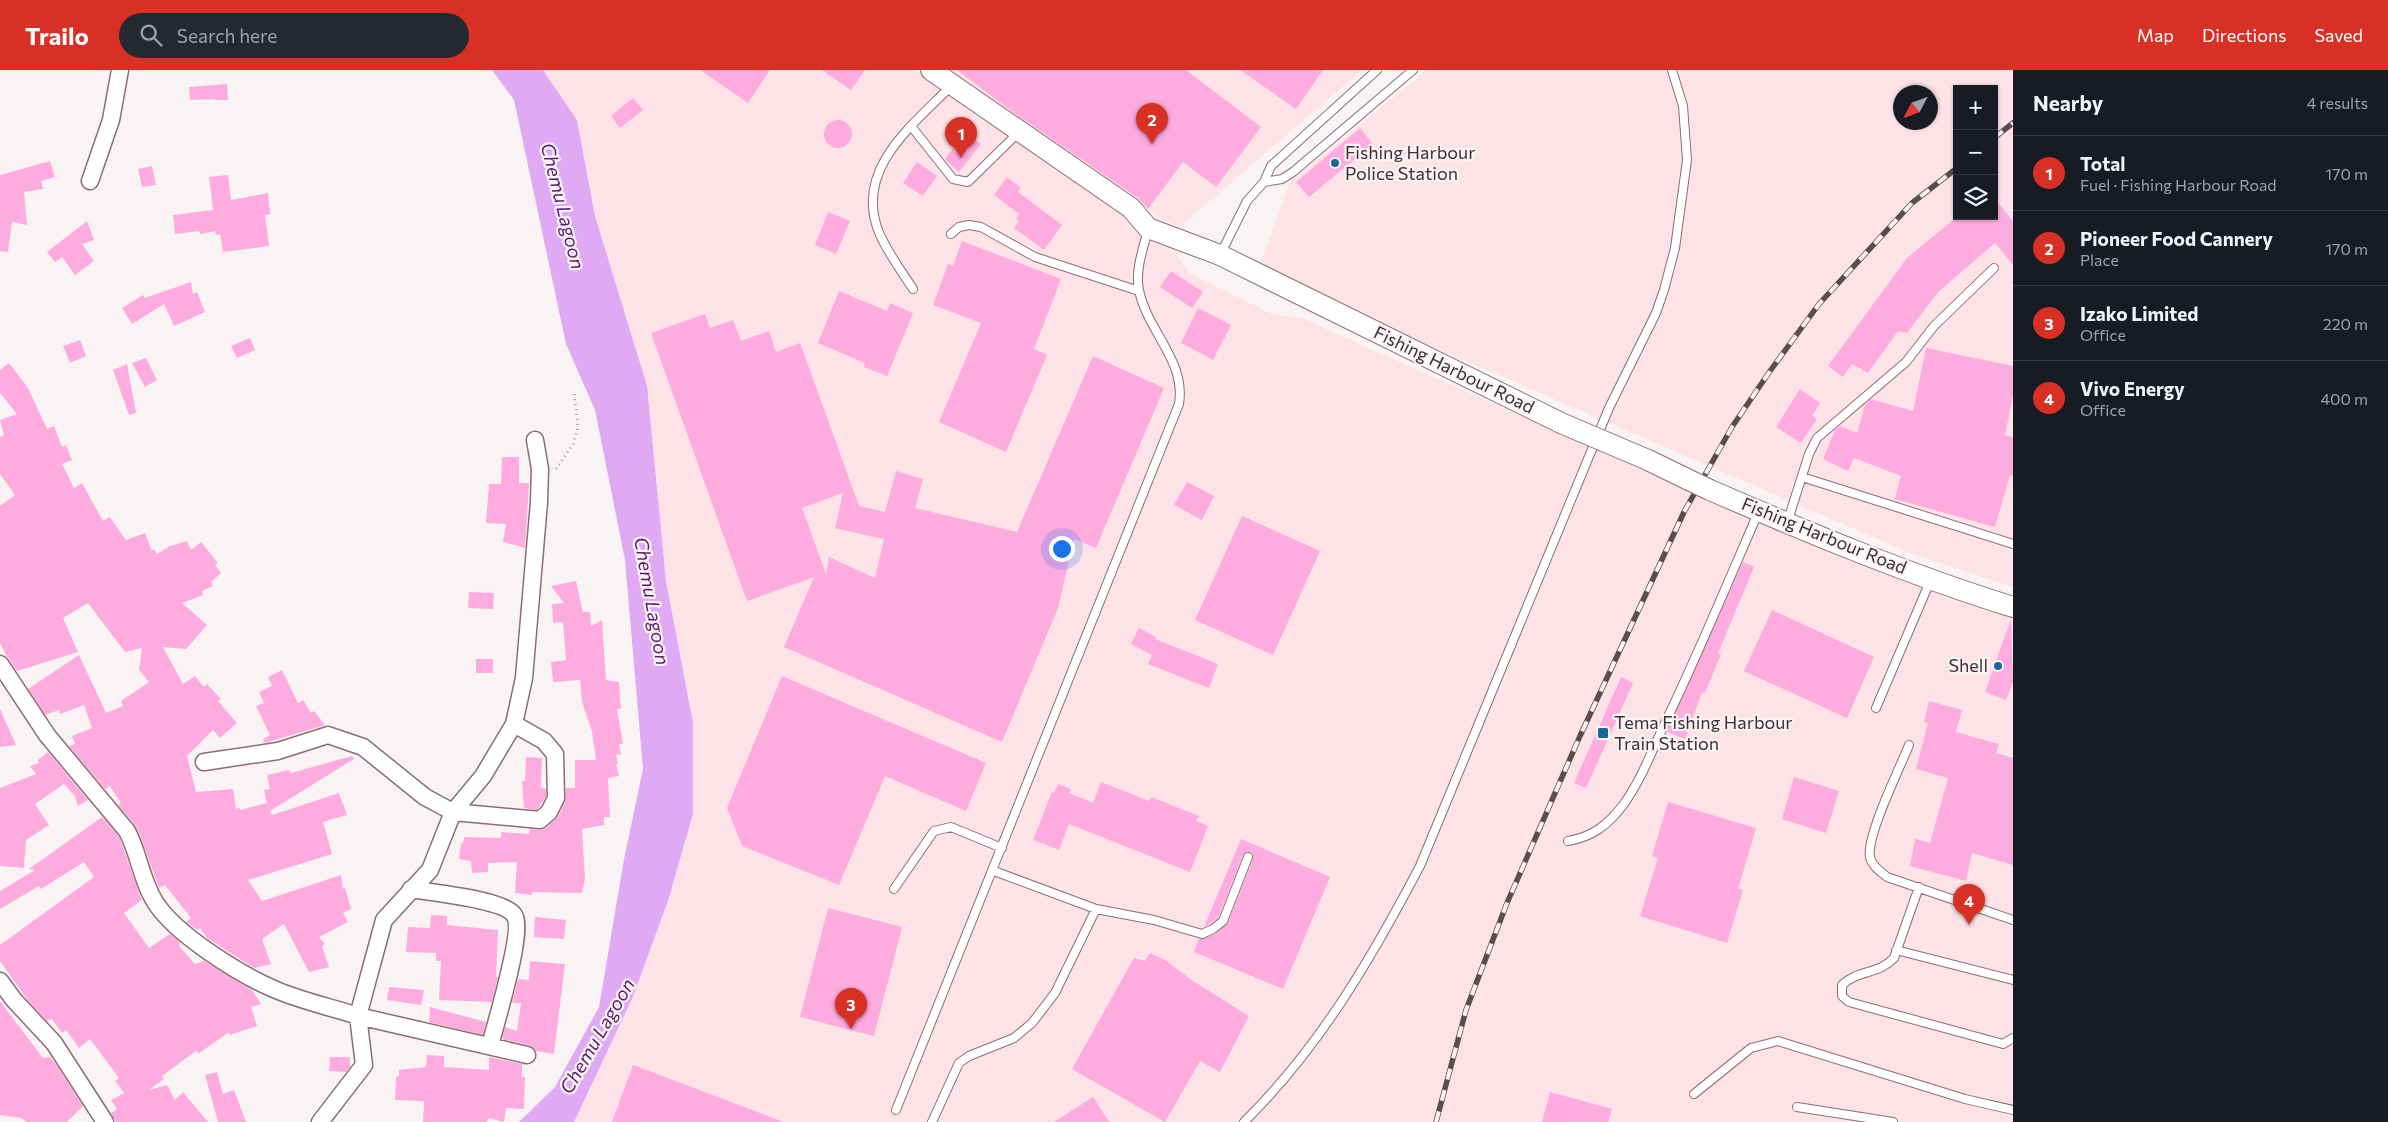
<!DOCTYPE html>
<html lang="en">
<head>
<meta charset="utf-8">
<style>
  body { margin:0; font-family:Commissioner,sans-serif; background:#242831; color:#f1f3f6 }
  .controls { position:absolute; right:15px; top:15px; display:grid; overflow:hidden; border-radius:0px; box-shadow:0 1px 4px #0004 }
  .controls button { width:45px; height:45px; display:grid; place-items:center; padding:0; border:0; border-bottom:1px solid #363941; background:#171b24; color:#f1f3f6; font:25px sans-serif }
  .compass { position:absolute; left:1893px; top:15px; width:45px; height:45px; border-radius:50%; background:#171b24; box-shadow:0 1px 4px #0004; rotate:229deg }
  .you { position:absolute; left:1061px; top:478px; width:18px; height:18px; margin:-12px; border:4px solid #fff; border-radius:50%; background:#1a73e8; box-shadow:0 0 0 8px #1a73e833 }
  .badge { display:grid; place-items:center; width:32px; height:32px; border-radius:50%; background:#d93025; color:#fff; font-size:16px; font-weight:700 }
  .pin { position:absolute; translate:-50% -41px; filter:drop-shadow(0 1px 2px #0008) }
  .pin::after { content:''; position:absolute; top:26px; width:18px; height:15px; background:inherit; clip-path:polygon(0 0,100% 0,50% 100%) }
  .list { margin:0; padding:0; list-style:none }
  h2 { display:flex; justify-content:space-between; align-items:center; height:65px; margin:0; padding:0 20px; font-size:21px }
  h2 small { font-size:16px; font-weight:400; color:#9ea1a6 }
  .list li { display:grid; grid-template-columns:32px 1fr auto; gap:15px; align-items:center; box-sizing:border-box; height:75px; padding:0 20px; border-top:1px solid #363941 }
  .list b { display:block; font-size:19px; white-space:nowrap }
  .list p { margin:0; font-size:16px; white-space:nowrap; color:#9ea1a6 }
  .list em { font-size:16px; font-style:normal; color:#9ea1a6 }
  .icon { flex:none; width:28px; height:28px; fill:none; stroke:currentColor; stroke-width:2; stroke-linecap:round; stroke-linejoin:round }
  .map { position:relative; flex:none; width:2013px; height:1052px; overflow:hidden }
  header { display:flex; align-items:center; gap:30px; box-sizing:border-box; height:70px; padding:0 25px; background:#d93025; color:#fff }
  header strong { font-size:24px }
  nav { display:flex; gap:28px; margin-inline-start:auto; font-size:18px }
  .search { width:350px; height:45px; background:#242831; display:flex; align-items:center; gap:12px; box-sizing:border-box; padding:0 18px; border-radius:28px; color:#9ea1a6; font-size:19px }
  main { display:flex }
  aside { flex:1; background:#171b24 }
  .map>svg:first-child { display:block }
  .built { fill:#fde2e7; fill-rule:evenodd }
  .water { fill:#dfaaf3 }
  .building { fill:#feabe0; fill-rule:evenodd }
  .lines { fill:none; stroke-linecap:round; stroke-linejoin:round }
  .service-casing { stroke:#8c6d73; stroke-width:10 }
  .minor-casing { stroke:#8c6d73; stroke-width:19 }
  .tertiary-casing { stroke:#8c6d73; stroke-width:22 }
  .path { stroke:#aca2a3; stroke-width:3; stroke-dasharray:1 4; stroke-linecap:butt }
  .service { stroke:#fff; stroke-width:8 }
  .minor { stroke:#fff; stroke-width:16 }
  .tertiary { stroke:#fff; stroke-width:20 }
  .rail-casing { stroke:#5a4d50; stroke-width:5.5 }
  .rail { stroke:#faf3f4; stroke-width:4; stroke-dasharray:11; stroke-linecap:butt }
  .tertiary-bridge-casing { stroke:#8c6d73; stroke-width:22; stroke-linecap:butt }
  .tertiary-bridge { stroke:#fff; stroke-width:20 }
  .poi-dot { fill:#19679a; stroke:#faf3f4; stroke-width:2 }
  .labels { text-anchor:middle; stroke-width:4.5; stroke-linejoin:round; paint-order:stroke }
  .poi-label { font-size:18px; fill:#3d2f32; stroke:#faf3f4; text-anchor:start }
  .street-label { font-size:18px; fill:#3d2f32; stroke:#faf3f4 }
  .water-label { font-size:19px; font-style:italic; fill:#5c1b71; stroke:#faf3f4 }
</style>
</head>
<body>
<header>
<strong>Trailo</strong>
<div class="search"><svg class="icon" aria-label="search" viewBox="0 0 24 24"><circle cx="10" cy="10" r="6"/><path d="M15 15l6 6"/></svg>Search here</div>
<nav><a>Map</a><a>Directions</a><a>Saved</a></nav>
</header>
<main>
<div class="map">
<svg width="2013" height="1052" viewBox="0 0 2013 1052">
  <rect width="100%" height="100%" fill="#faf3f4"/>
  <!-- built -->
  <path class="built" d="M543,0H914L1176,182L1189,203L1272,244L1301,248L1743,445L1907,512L2013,548V1052H574L632,929L668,831L693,744V653L577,50Z
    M945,0H1362L1179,157L1151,143Z
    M1427,0H2013V517L1910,483L1291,215L1259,198L1290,112ZM1957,19H1994V146H1957ZM1900,22H1930V52H1900Z"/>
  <!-- water -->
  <path class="water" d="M492,0H543L577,50L595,146L647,316L666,511L693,653V744L668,831L632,929L574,1052H519L555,1017L599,937L624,789L643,699L625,490L595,340L566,274L514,30Z"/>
  <!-- building -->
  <path class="building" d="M700,0H770L748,33Z
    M822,0H865L851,20Z
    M957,0H1186L1261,57L1216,117L1183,92L1148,139L1138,128L1017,45Z
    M1240,0H1323L1296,39Z
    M227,14L228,30H215V29L190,30L189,17Z
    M633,28L643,40L620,58L611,46Z
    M824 64a14 14 0 1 1 28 0a14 14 0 1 1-28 0Z
    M1360,58L1373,74L1309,127L1296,112Z
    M965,62L981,74L959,102L945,89Z
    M50,91L55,107L41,111L43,119L24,122L27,155L12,152L8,182L0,181V105Z
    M917,92L937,106L923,126L903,113Z
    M152,96L156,115L142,117L138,99Z
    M228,105L231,130L268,123L270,144L265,145L269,176L223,182L220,164L216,165L215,161L200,164L199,161L175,164L173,145L213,140L209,107Z
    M1007,107L1021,118L1018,122L1062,155L1044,180L1014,158L1019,151L1016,149L1019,144L994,125Z
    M1994,128L2013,151V195L1995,173L1938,222L1907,263L1898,261L1868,303L1852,294L1843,307L1828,296L1907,188L1958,146H1994Z
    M828,142L850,151L836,184L815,175Z
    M87,151L94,170L82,174L94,191L75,205L62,187L55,192L47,182Z
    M962,171L1061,209L1034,279L1047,285L1006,382L939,352L981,253L933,235L948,194L953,196Z
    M1171,201L1203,222L1192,238L1160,217Z
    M191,212L193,224L197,222L205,242L174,256L164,234L132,254L122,238L143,225L145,228Z
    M839,221L887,241L890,233L913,243L887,306L864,297L865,293L818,273Z
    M1198,238L1231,255L1213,290L1181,273Z
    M705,244L710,258L733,250L741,271L769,261L776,282L800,273L859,436L885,442L896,401L923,409L915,438L1017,462L1093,286L1164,318L1096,478L1074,469L1058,538L1002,672L784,577L814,507L747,531L651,263ZM843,423L835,458L884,469L875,508L829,487L826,504L802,438Z
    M250,268L255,280L237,288L231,276Z
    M80,270L86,286L70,293L63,276Z
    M1926,278L2013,296V326L2005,365L2013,367V406L2010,405L1995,457L1895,429L1901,406L1854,388L1848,401L1823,389L1835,360L1840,356L1857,363L1865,335L1871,329L1913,341Z
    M146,288L157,310L145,317L132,293Z
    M9,293L28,318L47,359L54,356L62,377L66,375L72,390L62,394L74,418L82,413L103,451L110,447L126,470L145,463L152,481L154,479L157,484L170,476L187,471L191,480L201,472L218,493L215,495L221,503L211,512L213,516L202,521L203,525L182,533L207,555L186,579L163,577L183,614L195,606L204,617L207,614L221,629L218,631L237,653L220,668L213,660L187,686L196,722L233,719L236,739L240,738V740L266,733L267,734L264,720L270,719L267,705L289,700L291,703L352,686L354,689L270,741L272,745L339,723L347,745L323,752L332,784L248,810L262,831L341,805L343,819L345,818L351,839L343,843L348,852L319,867L325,874L322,876L329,897L309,902L284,854L262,869L271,894L254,898L207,868L200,858L197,860L186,852L191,848L165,815L159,818L140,765L135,755L118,735L121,733L110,716L105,719L69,676L75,674L72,666L92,658L84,635L60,644L59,640L45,645L28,619L79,585L106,643L123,636L121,631L149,612L139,600L142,578L125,582L88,533L63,548L78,582L17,601L7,587L0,573V436L15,425L0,404V367L4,365L0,350L17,344L0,323V300Z
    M127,294L136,343L129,345L113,300Z
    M1800,319L1820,333L1812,346L1817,349L1801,373L1776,357Z
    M502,387H519V413H529L525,478L503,472L506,454L486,453L489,414H501Z
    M1187,412L1214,426L1202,450L1174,435Z
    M1242,446L1320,481L1273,585L1195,550Z
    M1743,492L1754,497L1718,583L1721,584L1705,623L1702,622L1685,669L1667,662Z
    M576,511L583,542H590L591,556L602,550L606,610L619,612L621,639H617L623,674H619L621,684L616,685L618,694H616L619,706L608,708L610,747H604V755L582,759L585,809L582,823L532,822V825L515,823L517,792L488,793V802L472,803L471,791L459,789L461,773H463L464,767L501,768V762L529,764L530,759L539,760L546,758L558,747L565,732L566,718H575V690H596L592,662L582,632L580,610L553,612L551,592L566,590L563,552L553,553L552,534L564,533L551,516Z
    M469,522L494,523L493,539L468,538Z
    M1772,540L1874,587L1847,648L1744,601Z
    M2011,549L2013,612L2006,630L1985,622Z
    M1139,558L1156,567L1155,569L1218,594L1209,618L1148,594L1152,585L1131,574Z
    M476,589H493V603H476Z
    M282,600L298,633L303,630L311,643L314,641L325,655L265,673L263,669L270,665L256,636L264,633L259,622L272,616L268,607Z
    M782,606L986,693L966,741L885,706L839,815L742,776L727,738Z
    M1621,607L1633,613L1586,718L1574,713Z
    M1929,631L1962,640L1956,662L1999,674L1996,683L2013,688V795L1972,783L1966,811L1910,796L1915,769L1930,773L1948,708L1916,699L1928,653L1924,652Z
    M0,639L16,675L0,677Z
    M48,682L88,730L78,736L75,726L64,714L35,734L49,755L26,770L24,798L0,796V718L36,704L30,696L39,693L38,690Z
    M526,687L542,688L541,717L546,719V726L537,740L524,738L522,711H525Z
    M1794,707L1839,721L1826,763L1782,749Z
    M1101,712L1149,731L1151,727L1199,746L1196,751L1208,756L1190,802L1069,754L1059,780L1033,770L1052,722L1054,723L1058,714L1071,719L1069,723L1093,733Z
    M1668,732L1756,758L1738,819L1743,820L1727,873L1640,846L1658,788L1652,786Z
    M102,747L119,766L142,830L124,843L149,878L170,864L180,872L179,876L195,894L204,891L252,920L261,934L251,937L257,956L230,965L229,962L198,984L197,980L162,1006L164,1009L149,1020L167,1015L175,1030L183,1022L208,1052H116L111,1043L117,1039L111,1030L124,1023L115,1011L119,1008L90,969L79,978L66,960L62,963L52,949L47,951L29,932L0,891V875L94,807L84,792L41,819L39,816L0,839V821L35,800L29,799Z
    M1241,769L1330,807L1283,919L1194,882L1199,869L1216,864L1228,853L1253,789V784L1250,782L1243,785L1218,848L1204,857Z
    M828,838L902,857L874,966L800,947Z
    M431,845L447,846V855L498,860L496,907H498L492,932L439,930L441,891H436V883L406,882L408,857L430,858Z
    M535,847L566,850L564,869L534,867Z
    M1150,883L1165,890L1193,911L1249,946L1220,1002L1200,991L1165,1052L1072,999L1134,888L1145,891Z
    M530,891L565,894L554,984L536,981L529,975L502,969L505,957L517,961L521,933H512L518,909L529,910Z
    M389,917L424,920L421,935L387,930Z
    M0,931L43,988L50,987L57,996L83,1036L67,1052H27L21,1048L0,1045Z
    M430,937L486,952L483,965L429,952Z
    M427,985L444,986V997L489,1000V987L522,994V1007H525L524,1039L506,1038L504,1052L488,1048L487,1052H423L424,1031L395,1030L396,1007L399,1006V1000L426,997Z
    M330,987H350V997L346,1002L329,1001Z
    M633,995L781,1051V1052H612Z
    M217,1002L223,1024L234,1020L246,1052H218L205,1005Z
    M1550,1022L1612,1039L1608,1052H1542Z
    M1093,1027L1109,1052H1054Z"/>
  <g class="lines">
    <!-- service casing -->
    <g class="service-casing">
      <path id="service" d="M911,56L953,109L968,112L1018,63
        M1264,112L1282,109L1293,102L1413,0
        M951,164L959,157L969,155L981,157L1035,187L1139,221
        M1220,185L1247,131L1264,112L1271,96L1377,0
        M913,219C901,200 886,181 878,160C855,98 913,55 951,16
        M1802,407L2013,474
        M1787,453L1809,384L1817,368L1906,292L1934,256L1994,198
        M1876,638L1931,509
        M1909,675C1900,698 1866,766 1870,787C1871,795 1881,802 1887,807L2013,850
        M1568,771C1592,767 1608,755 1623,735C1641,711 1653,678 1666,651C1699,582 1728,512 1758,443
        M994,801L1096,839L1154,850L1202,864L1213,859L1223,851L1248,787
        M1919,817L1894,888C1878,905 1859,899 1842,915V926L1849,932L2003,974L2013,968
        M894,819L934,761L951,757L1002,778
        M1896,880L2013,910
        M1694,1024L1751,978L1778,971L1965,1029L2013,1040
        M1797,1037L1893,1052
        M896,1040L1179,334C1186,290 1147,261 1139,220C1135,200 1143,179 1148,160
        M932,1052L959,993L969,986L1014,968L1032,953L1055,923L1096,839
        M1244,1052C1320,977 1371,889 1420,796L1609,338L1656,243L1664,220L1675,178L1687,90L1683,36L1672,0"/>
    </g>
    <!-- minor casing -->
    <g class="minor-casing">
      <path id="minor" d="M90,111L111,50L120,0
        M0,594L47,665L127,761C139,783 141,810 155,832C175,864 239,904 274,919C301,931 331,937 358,946L384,850L430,800L453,742L483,706L514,654L524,608L539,432L540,399L535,370
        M204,692L278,681L328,665L363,677L425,727L453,742L540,750L549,742L556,728L555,684L544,671L514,654
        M411,819C432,823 503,829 514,845C525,859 495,955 490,976
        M0,911L14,930L54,973L105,1052
        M320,1052L364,995L358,946L527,985"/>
    </g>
    <!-- tertiary casing -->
    <g class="tertiary-casing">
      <path id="tertiary" d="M931,0L1131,138L1148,158L1220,185L1561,353
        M1648,390L1689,410
        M1710,420C1809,463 1910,505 2013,537"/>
    </g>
    <!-- path -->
    <path class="path" d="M556,399L573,374L578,357L574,322"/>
    <!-- service -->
    <use href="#service" class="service"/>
    <!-- minor -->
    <use href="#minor" class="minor"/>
    <!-- tertiary -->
    <use href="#tertiary" class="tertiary"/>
    <!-- rail casing -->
    <g class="rail-casing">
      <path id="rail" d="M1994,68L2013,53
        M1436,1052L1466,940L1507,833L1580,666L1684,442L1732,357L1770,301L1819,234L1912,133L1957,98"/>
    </g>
    <!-- rail -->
    <use href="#rail" class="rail"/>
    <!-- tertiary-bridge casing -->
    <g class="tertiary-bridge-casing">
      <path id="tertiary-bridge" d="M1561,353L1648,390
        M1689,410L1710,420"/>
    </g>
    <!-- tertiary-bridge -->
    <use href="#tertiary-bridge" class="tertiary-bridge"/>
  </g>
  <!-- markers -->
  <g class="poi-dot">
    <circle cx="1335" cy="93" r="5"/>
    <circle cx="1998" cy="596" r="5"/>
    <rect x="1597" y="657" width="12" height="12" rx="2.5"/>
  </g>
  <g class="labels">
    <!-- poi labels -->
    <g class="poi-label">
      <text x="1345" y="89">Fishing Harbour<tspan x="1345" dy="21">Police Station</tspan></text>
      <text x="1988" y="602" text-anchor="end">Shell</text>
      <text x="1614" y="659">Tema Fishing Harbour<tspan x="1614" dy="21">Train Station</tspan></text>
    </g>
    <!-- street labels -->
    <g class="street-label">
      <text transform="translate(1454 300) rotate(26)" y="6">Fishing Harbour Road</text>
      <text transform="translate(1824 466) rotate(22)" y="6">Fishing Harbour Road</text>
    </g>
    <!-- water labels -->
    <g class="water-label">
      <text transform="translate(563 136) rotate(76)" y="7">Chemu Lagoon</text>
      <text transform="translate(652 531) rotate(80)" y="7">Chemu Lagoon</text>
      <text transform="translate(597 966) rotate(-60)" y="7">Chemu Lagoon</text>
    </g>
  </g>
</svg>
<div class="controls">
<button>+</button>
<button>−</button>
<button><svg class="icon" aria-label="layers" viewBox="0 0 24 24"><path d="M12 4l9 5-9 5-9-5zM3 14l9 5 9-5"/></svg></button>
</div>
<svg class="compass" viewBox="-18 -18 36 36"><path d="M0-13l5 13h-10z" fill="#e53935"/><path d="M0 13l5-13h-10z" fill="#9ea1a6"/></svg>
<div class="you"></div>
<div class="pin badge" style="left:961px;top:88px">1</div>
<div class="pin badge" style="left:1152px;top:74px">2</div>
<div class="pin badge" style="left:851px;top:959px">3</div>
<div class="pin badge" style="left:1969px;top:855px">4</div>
</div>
<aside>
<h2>Nearby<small>4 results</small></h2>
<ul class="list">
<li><span class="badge">1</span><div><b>Total</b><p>Fuel · Fishing Harbour Road</p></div><em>170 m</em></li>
<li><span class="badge">2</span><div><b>Pioneer Food Cannery</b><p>Place</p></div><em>170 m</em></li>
<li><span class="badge">3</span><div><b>Izako Limited</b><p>Office</p></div><em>220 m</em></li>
<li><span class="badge">4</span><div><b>Vivo Energy</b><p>Office</p></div><em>400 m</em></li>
</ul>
</aside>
</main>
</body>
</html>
